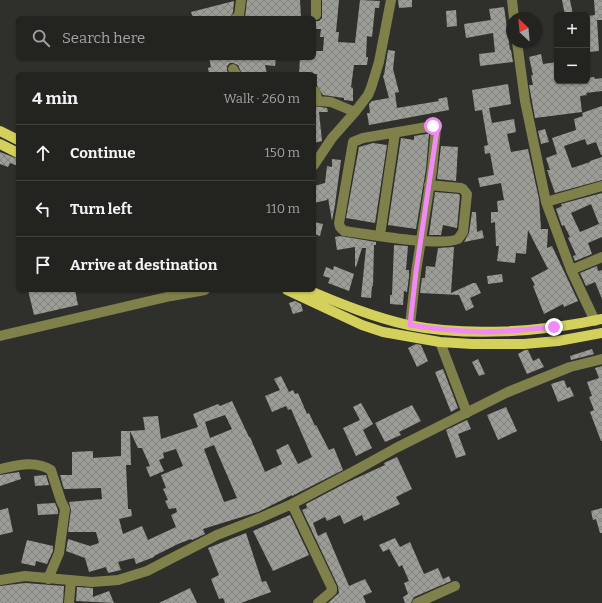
<!DOCTYPE html>
<html lang="en">
<head>
<meta charset="utf-8">
<style>
  body { margin:0; font-family:Bitter,serif; background:#2f2f2d; color:#f1f3f6 }
  .controls { position:absolute; right:12px; top:12px; display:grid; overflow:hidden; border-radius:6px; box-shadow:0 1px 3px #0004 }
  .controls button { width:36px; height:36px; display:grid; place-items:center; padding:0; border:0; border-bottom:1px solid #40403e; background:#232320; color:#f1f3f6; font:20px sans-serif }
  .compass { position:absolute; left:506px; top:12px; width:36px; height:36px; border-radius:50%; background:#232320; box-shadow:0 1px 3px #0004; rotate:334deg }
  .stop { position:absolute; width:12px; height:12px; margin:-9px; border:3px solid #f18af4; border-radius:50%; background:#fff }
  .stop.end { background:#f18af4; border-color:#fff; box-shadow:0 1px 4px #0008 }
  .list { margin:0; padding:0; list-style:none }
  h2 { display:flex; justify-content:space-between; align-items:center; height:52px; margin:0; padding:0 16px; font-size:17px }
  h2 small { font-size:13px; font-weight:400; color:#a3a4a5 }
  .list li { display:grid; grid-template-columns:26px 1fr auto; gap:12px; align-items:center; box-sizing:border-box; height:56px; padding:0 16px; border-top:1px solid #40403e }
  .list b { display:block; font-size:15px; white-space:nowrap }
  .list em { font-size:13px; font-style:normal; color:#a3a4a5 }
  .icon { flex:none; width:22px; height:22px; fill:none; stroke:currentColor; stroke-width:2; stroke-linecap:round; stroke-linejoin:round }
  .map { position:relative; flex:none; width:602px; height:603px; overflow:hidden }
  .search { position:absolute; background:#232320; box-shadow:0 1px 3px #0004; left:16px; top:16px; width:300px; height:44px; display:flex; align-items:center; gap:10px; box-sizing:border-box; padding:0 14px; border-radius:6px; color:#a3a4a5; font-size:15px }
  .panel { position:absolute; background:#232320; box-shadow:0 1px 3px #0004; left:16px; top:72px; width:300px; height:220px; border-radius:6px }
  .map>svg:first-child { display:block }
  .building { fill:url(#building-cross-hatch); fill-rule:evenodd }
  .lines { fill:none; stroke-linecap:round; stroke-linejoin:round }
  .minor { stroke:#80804b; stroke-width:10 }
  .major { stroke:#d3d05b; stroke-width:10 }
  .route { stroke:#f18af4; stroke-width:5 }
</style>
</head>
<body>
<div class="map">
<svg width="602" height="603" viewBox="0 0 602 603">
  <defs>
    <pattern id="building-cross-hatch" width="8" height="8" patternUnits="userSpaceOnUse"><rect width="8" height="8" fill="#9c9d97"/><path d="M0 0l8 8M0 8l8-8" fill="none" stroke="#81827e"/></pattern>
  </defs>
  <rect width="100%" height="100%" fill="#2f2f2b"/>
  <!-- building -->
  <path class="building" d="M247,0H300L301,18H245Z
    M322,0H339L336,32H339L338,42L355,43L360,0L380,1L379,8H375L372,37L367,36L366,57H368L367,65H354L351,87L353,88V101L344,100V98L323,95L317,86V74H299L300,58H314V51H323L324,37H320L321,29H314V21H319L322,18Z
    M398,0H412V7L399,8Z
    M562,0H570L573,15H565Z
    M594,0H602V20H597L599,51L588,52L587,16L595,15Z
    M234,1L233,12L230,18H193L191,12Z
    M504,7L510,50H511L513,62L480,66L479,54L495,52L493,33L466,38L464,24L491,20L489,9Z
    M456,10L457,26L447,27L446,11Z
    M388,50L395,51L393,69L399,92L395,93L397,108L439,101L438,99L447,97L449,110L369,125L367,113H370L369,104L372,101L389,98L383,76L384,75Z
    M541,54L543,64L557,62V81H587V78L594,77L595,79L602,78V91L586,93L587,95L580,96L582,112L535,118L529,85H533L531,75H533L529,57Z
    M209,58H276L275,66L265,65L267,74H242L238,65L233,63H230L227,66V70L228,74H209L208,68L211,67Z
    M508,84L511,104L489,108L492,123L514,119L516,132L507,134L511,152L528,149L539,199L541,229H548L547,248L552,246L578,301L564,307L563,304L544,314L533,286L535,285L531,278L548,269L528,230L526,254L516,253L515,263L497,261L499,246H496L495,222L491,223V212H498L497,201L504,200L501,183L480,187L478,178L494,175L490,153L485,154L484,146L488,145L482,110L475,111L472,90Z
    M314,106L327,108L328,112H319L322,141L314,143Z
    M602,106V155H601L596,142L587,145L585,139L564,146L572,168L590,162V161L602,157V180L555,193L547,170H550L546,158L557,154L552,138L576,130L574,119L583,116L582,113Z
    M545,129L549,142L541,144L538,131Z
    M426,134H429L426,169L416,229L388,225L401,138L414,140V136Z
    M373,143L387,145L375,223L346,218L359,147Z
    M441,146L458,147L456,181L437,179Z
    M0,152L18,159V166L10,163L8,167L0,164Z
    M332,159L341,160L335,205L332,221L328,198L327,200L314,203V186L325,183L327,166L332,167Z
    M435,192L459,194L460,196L457,228L443,225L441,235H429Z
    M602,193V237L588,243L592,254L575,261L573,256L576,255L568,238L570,237L564,225L562,226L556,209L562,206L561,204ZM591,204L599,224L580,232L571,213Z
    M472,212H476L477,232L482,230L484,238L464,242L469,233Z
    M314,222L323,224L320,236L314,234Z
    M340,236L376,242V245H374L373,286H372L371,298L361,297L366,248H362L356,267L355,266V247L337,250L335,237Z
    M394,245L408,246L406,270H409V277L407,292L404,291L403,305L390,304V295H392Z
    M454,247L451,293L473,283H476L481,293L470,298L474,307L466,311L459,295L420,293L422,278H425L426,266L435,267L438,248Z
    M334,266L354,274L349,291L328,283L330,278L323,276L326,267L333,270Z
    M597,266L598,271L602,270V299L595,282L586,286L580,273Z
    M502,274L503,282L488,284L487,276Z
    M28,290H75L78,305L34,315Z
    M295,301L301,304L303,311L293,314L289,303Z
    M416,344L421,345L428,361L417,367L408,348Z
    M592,349L594,354L571,360L570,356Z
    M525,350H528L533,361L539,358L544,367L527,374L518,354Z
    M478,359L485,374L479,376L472,362Z
    M602,366V441H601L590,412L594,410L589,397L592,396L587,382L599,378L595,368Z
    M443,369L458,408L451,412L435,372Z
    M281,376L289,392L293,390L295,394L298,393L307,414L309,413L315,426L316,425L329,450L334,448L343,470L292,496V495L258,512L203,529L205,534L192,540L191,539L178,544L154,556V557L136,564L134,558L118,562L121,570L108,573L106,567L89,572L85,558L66,551L68,539L90,546L99,543L96,532H68L71,510L69,502L102,499L101,488L64,489L60,475H72V452L93,451V458L121,456V431H130L131,465H126L128,509H131L132,516L119,519L123,534L142,526L148,540L176,527L171,515L177,512L176,508L169,509L165,501L168,500L163,489L166,488L161,475L183,466L176,449L163,453L164,458L159,460L164,471L150,477L146,467L150,466L142,448H138L130,431L145,430L143,417L158,416L161,439L198,427L193,414L218,404L220,406L232,401L249,437H250L265,472L282,464L276,450L288,444L298,464L312,457L291,409L288,410L286,406L272,412L265,396L280,390L274,379ZM225,415L232,429L210,438L205,422ZM214,445L237,498L224,502L204,449Z
    M564,380L567,388L570,387L574,396L558,402L551,384Z
    M361,403L373,424L363,430L372,448L356,456L343,428L360,420L353,407Z
    M412,405L421,421L399,432L401,435L385,442L375,423Z
    M506,407L517,431L498,440L487,415Z
    M467,420L471,429L458,434L466,455L456,458L446,430Z
    M397,457L412,489L396,497L400,504L364,521L362,515L344,524L340,515L327,521L325,517L313,523L318,536L326,532L349,586L365,579L372,592L363,596L366,603H328L339,593L338,586L302,510L307,508L306,504L348,482L385,465L384,463Z
    M19,472L21,479L0,486V475Z
    M46,475L49,485L35,486L34,476Z
    M55,503L58,510V514L38,515L37,504Z
    M8,508L13,532L0,535V510Z
    M602,508V533H600L596,519L593,520L591,511Z
    M290,515L309,555L273,571L253,531Z
    M246,533L262,582L266,581L271,592L241,603H225L223,598L219,599L211,579L219,575L208,548Z
    M395,538L400,547L410,542L424,574L438,568L443,579L449,576L451,581L414,597L412,600L411,603H405L403,597L408,594L404,583L409,581L402,565L399,567L389,549L383,552L379,545Z
    M27,540L53,546V551L47,564L36,561L35,566L21,563Z
    M25,583L64,586L63,603H0V586Z
    M77,587L93,588V597L109,591L114,603L76,601Z
    M190,588L197,603H159Z"/>
  <g class="lines">
    <!-- minor -->
    <path class="minor" d="M316,0V15
      M512,0L514,18
      M236,18L239,16L241,0
      M517,42L525,101L546,202L571,270L595,321
      M233,69L236,74
      M314,91L316,94L318,101L331,102L355,112
      M314,165L332,138L355,112L368,95L371,88L379,62L391,0
      M546,202L602,186
      M380,235L395,133
      M571,270L602,257
      M410,325L416,272L432,170L436,128L433,126L363,138L353,142L339,223L340,227L344,231C368,234 439,247 458,239L463,232L467,194L463,189L461,188L429,185
      M0,336L171,296L205,290
      M440,342L467,413
      M0,469C18,465 35,460 51,470L61,501L65,509L59,553L48,579
      M292,504L332,588V591L318,603
      M0,580L25,576L92,582L118,580L147,571L217,535L260,518L292,504L360,468L396,448L508,392L570,367L602,359
      M69,603L71,580
      M417,603L455,586"/>
    <!-- major -->
    <path class="major" d="M0,131L18,140
      M0,144L18,153
      M287,290L362,325L383,332L440,342L472,344H524L558,341L602,333
      M308,290C341,304 373,317 408,325C467,337 544,332 602,319"/>
  </g>
  <g class="lines">
    <!-- route -->
    <path class="route" d="M433,126L435,127L437,130L416,272L410,325C434,329 459,331 484,332C507,332 531,329 554,327"/>
  </g>
</svg>
<div class="controls">
<button>+</button>
<button>−</button>
</div>
<svg class="compass" viewBox="-18 -18 36 36"><path d="M0-13l5 13h-10z" fill="#e53935"/><path d="M0 13l5-13h-10z" fill="#a3a4a5"/></svg>
<div class="stop" style="left:433px;top:126px"></div>
<div class="stop end" style="left:554px;top:327px"></div>
<div class="search"><svg class="icon" aria-label="search" viewBox="0 0 24 24"><circle cx="10" cy="10" r="6"/><path d="M15 15l6 6"/></svg>Search here</div>
<section class="panel">
<h2>4 min<small>Walk · 260 m</small></h2>
<ul class="list">
<li><svg class="icon" aria-label="ahead" viewBox="0 0 24 24"><path d="M12 20V5M6 11l6-6 6 6"/></svg><div><b>Continue</b></div><em>150 m</em></li>
<li><svg class="icon" aria-label="left" viewBox="0 0 24 24"><path d="M17 20v-9H6M10 6l-5 5 5 5"/></svg><div><b>Turn left</b></div><em>110 m</em></li>
<li><svg class="icon" aria-label="arrive" viewBox="0 0 24 24"><path d="M6 21V4h12l-3 4 3 4H6"/></svg><div><b>Arrive at destination</b></div></li>
</ul>
</section>
</div>
</body>
</html>
